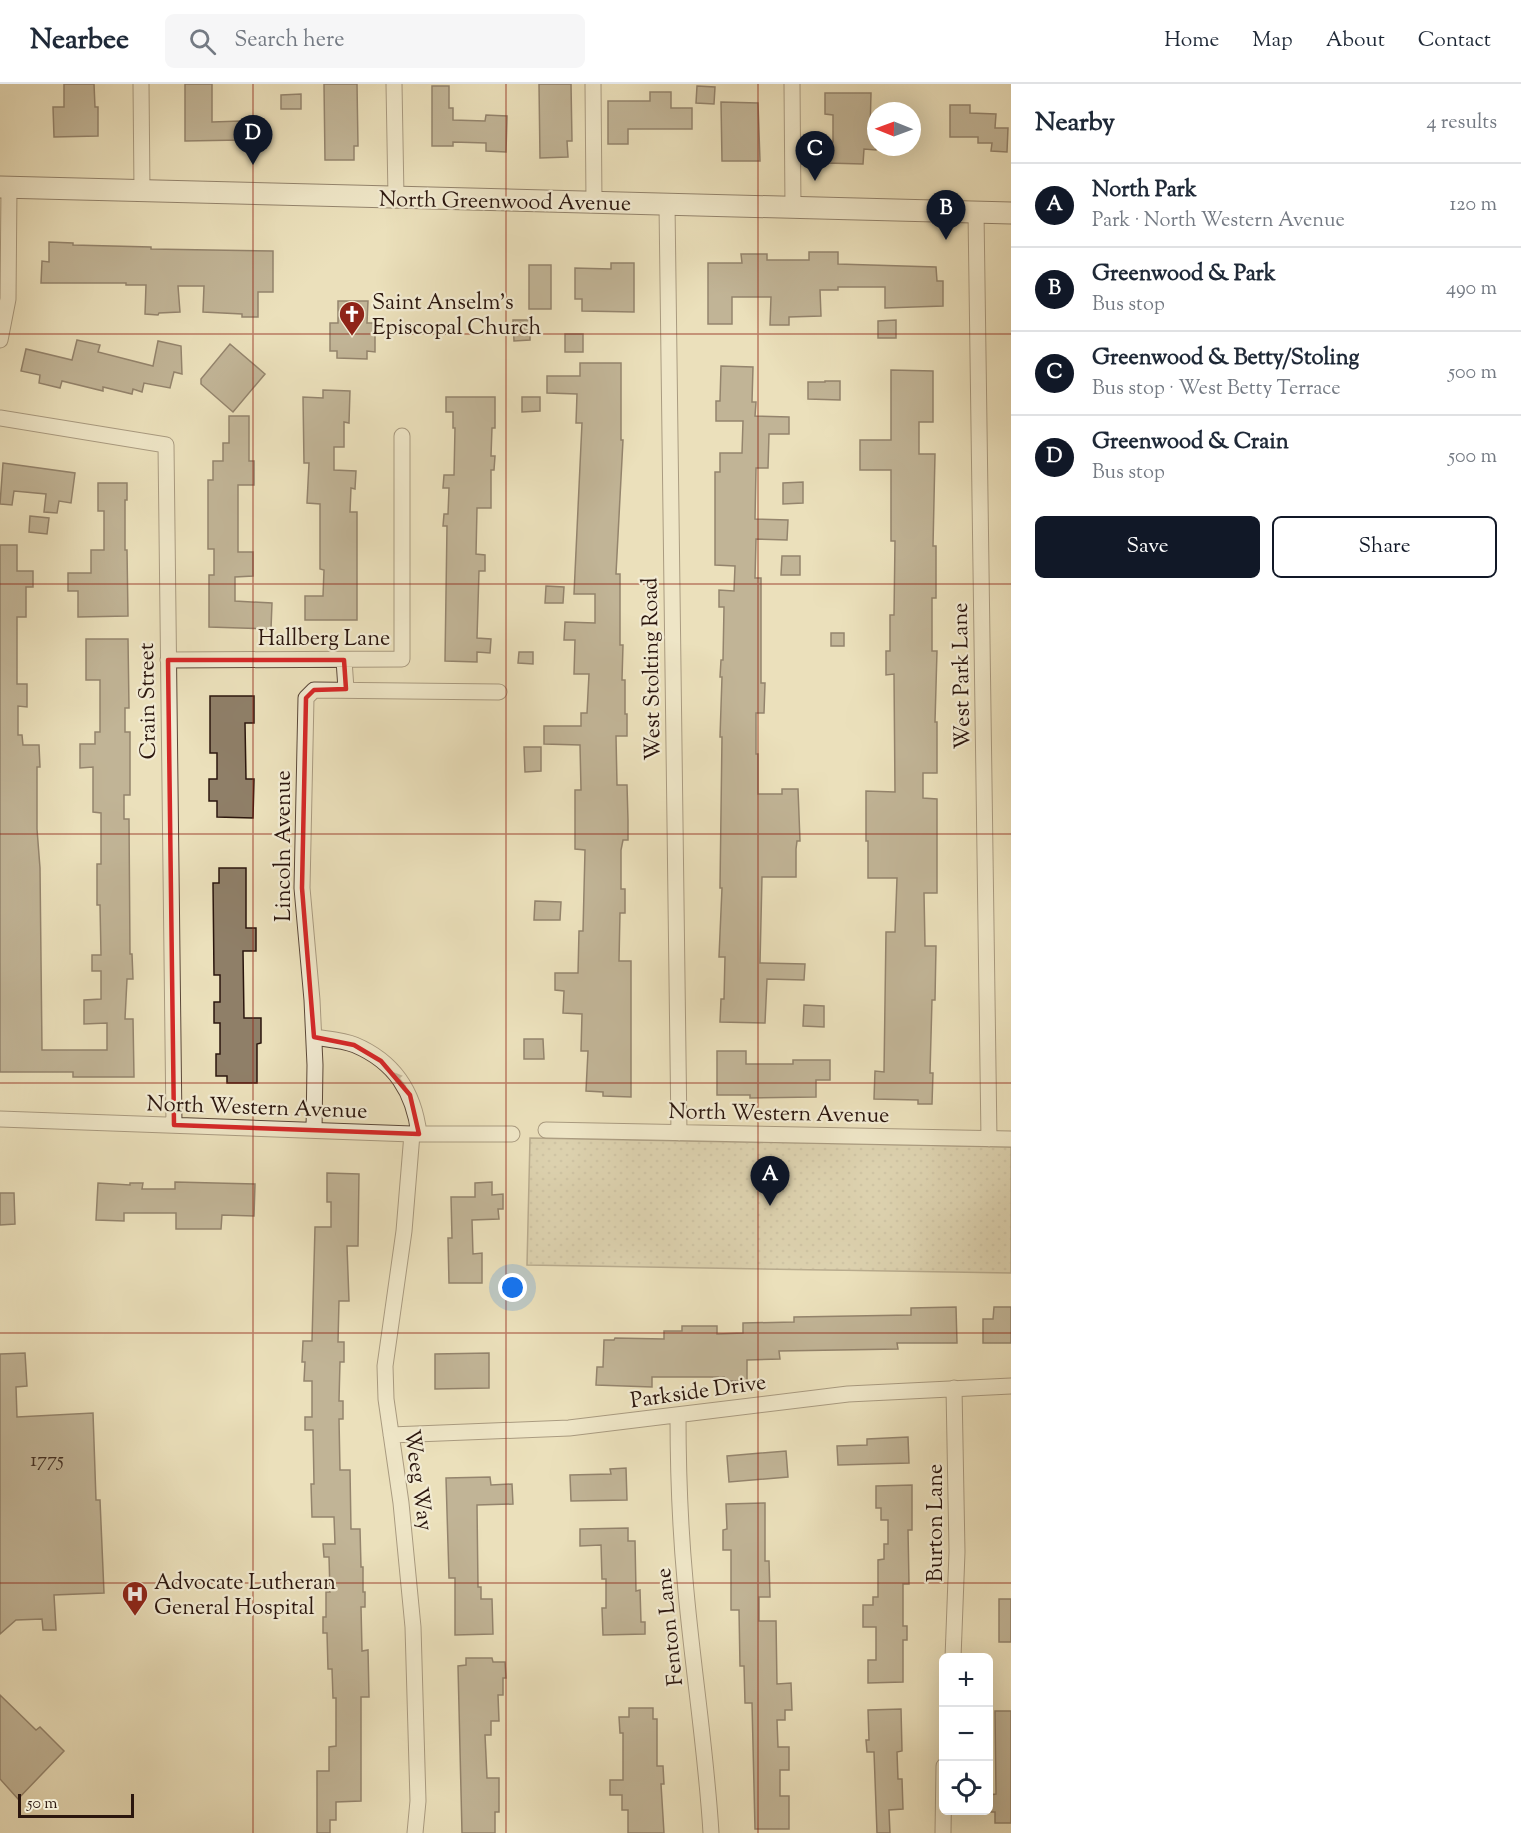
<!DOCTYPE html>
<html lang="en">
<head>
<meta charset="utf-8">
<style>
  body { margin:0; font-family:"Sorts Mill Goudy",serif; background:#f6f6f7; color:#1f2937 }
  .controls { position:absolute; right:18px; bottom:18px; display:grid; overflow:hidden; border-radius:9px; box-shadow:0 6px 24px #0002 }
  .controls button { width:54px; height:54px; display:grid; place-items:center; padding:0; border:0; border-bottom:2px solid #e0e1e3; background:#fff; color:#1f2937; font:30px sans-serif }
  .compass { position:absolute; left:867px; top:18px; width:54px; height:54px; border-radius:50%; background:#fff; box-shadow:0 6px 24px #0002; rotate:271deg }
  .scale { position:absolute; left:18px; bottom:15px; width:116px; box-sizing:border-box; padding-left:6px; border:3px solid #2b160e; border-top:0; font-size:16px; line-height:21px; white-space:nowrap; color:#2b160e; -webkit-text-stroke:4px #f2ebd3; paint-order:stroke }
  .you { position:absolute; left:513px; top:1204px; width:21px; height:21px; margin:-15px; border:4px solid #fff; border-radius:50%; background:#1a73e8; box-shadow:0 0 0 9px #1a73e833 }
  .badge { display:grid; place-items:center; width:39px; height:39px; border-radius:50%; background:#111827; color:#fff; font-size:20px; font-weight:700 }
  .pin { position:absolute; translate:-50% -50px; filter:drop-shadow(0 2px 3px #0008) }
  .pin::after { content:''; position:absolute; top:32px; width:21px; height:18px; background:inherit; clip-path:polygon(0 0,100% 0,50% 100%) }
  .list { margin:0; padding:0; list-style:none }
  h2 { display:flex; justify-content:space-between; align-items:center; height:78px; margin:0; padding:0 24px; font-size:26px }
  h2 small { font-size:20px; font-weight:400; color:#747a83 }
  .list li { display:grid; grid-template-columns:39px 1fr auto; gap:18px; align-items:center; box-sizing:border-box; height:84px; padding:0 24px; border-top:2px solid #e0e1e3 }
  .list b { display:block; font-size:22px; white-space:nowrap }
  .list p { margin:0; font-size:20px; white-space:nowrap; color:#747a83 }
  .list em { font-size:20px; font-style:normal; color:#747a83 }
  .actions { display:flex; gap:12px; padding:18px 24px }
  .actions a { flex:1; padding:14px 0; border:2px solid #111827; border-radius:9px; text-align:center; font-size:21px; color:#111827 }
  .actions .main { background:#111827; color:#fff }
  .icon { flex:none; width:33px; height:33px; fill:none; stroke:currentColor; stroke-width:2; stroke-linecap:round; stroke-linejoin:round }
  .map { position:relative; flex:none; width:1011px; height:1749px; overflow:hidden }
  header { display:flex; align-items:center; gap:36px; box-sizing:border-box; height:84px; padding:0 30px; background:#fff; border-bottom:2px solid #e0e1e3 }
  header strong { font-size:28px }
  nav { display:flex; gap:33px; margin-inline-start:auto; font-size:21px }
  .search { width:420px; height:54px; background:#f6f6f7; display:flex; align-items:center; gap:15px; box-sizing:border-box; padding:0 21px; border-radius:9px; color:#747a83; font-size:22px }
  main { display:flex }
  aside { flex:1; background:#fff }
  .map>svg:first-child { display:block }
  .grass { fill:url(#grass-dots); stroke:#7a6a56; stroke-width:1.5 }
  .building { fill:#8f7f68; stroke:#2b160e; stroke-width:1.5 }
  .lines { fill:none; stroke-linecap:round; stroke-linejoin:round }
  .minor-casing { stroke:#5b4839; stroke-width:17 }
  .secondary-casing { stroke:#2b160e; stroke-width:23 }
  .minor { stroke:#f2ebd3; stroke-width:15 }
  .secondary { stroke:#f2ebd3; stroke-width:21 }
  .oneway { fill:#988b7a }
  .marked { fill:none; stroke:#d62828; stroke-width:4.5; stroke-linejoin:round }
  .grid { fill:none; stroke:#8f2418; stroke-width:1.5; stroke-opacity:0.55 }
  .labels { text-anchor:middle; stroke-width:4.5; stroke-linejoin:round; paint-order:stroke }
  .number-label { font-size:20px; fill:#443024 }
  .street-label { font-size:22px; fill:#2b160e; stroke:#f2ebd3 }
  .poi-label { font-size:22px; fill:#2b160e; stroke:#f2ebd3; text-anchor:start }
</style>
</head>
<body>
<header>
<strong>Nearbee</strong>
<div class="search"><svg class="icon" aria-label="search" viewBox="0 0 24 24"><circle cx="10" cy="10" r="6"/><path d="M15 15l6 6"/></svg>Search here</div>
<nav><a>Home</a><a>Map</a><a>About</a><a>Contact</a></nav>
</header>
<main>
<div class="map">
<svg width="1011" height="1749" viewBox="0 0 1011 1749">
  <defs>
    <pattern id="grass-dots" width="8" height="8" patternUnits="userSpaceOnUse" patternTransform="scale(1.5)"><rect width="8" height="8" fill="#cabe9e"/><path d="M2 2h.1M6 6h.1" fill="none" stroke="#aea387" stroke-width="1.8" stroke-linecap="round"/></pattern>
  </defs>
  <rect width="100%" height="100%" fill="#ebe0bb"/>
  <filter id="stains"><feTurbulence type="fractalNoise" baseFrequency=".00333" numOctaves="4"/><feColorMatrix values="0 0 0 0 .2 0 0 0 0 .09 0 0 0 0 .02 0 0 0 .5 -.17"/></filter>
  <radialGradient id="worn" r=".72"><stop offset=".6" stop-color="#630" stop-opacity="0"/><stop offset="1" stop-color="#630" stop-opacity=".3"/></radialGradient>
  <!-- grass -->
  <path class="grass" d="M530,1054L1011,1063V1189L527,1181Z"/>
  <!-- building -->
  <path class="building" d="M64,0H94L95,23H98V52L54,53L53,23H64Z
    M185,0H212V38L241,37V56L185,57Z
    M324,0H357L358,62H354V76H325Z
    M539,0H571L572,57H567L568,73L540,74Z
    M432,2H449V24H453V36L485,37L486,31L507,32L506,68L486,67V59L453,58V62H432Z
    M697,2L715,3L714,20L696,19Z
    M650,8H671V24H692V45H628V60H608V17H650Z
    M825,9H871L870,48L876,49V66L864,65L863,80L826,79V58H833V31L825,30Z
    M301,10V25H281V11Z
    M721,18L758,19L760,77H722Z
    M950,21H970V29L996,30L995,44H1008L1007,68L991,67L992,59H978V53H950Z
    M49,158L73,159V161L151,163V165L273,167V208H258V233H242V230L203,228L204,202H178L180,228L159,229L158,231L145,230L146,201H126V199H41L42,177L49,178Z
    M809,168H838V180L936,183L937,197H943V222L885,224V203H838V206H820L821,232L789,233V241H770L771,213H732V240H708V179H742L741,170H767V176H809Z
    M611,179H634V228L582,227V215H575V184L611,185Z
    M529,181H551V225H529Z
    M338,217H368L367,239H375V268L367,267V275L337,274V267H330V239H338Z
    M513,236H530V256L514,257Z
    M896,236V254H878V237Z
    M565,250H583V268H565Z
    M77,256L100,261L98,268L153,282L158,257L181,262L182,290L174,288L170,304L144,299L142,308L133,305L132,310L103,303V307L62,297L60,304L39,299L40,291L21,287L26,265L72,276Z
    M230,260L265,290L233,328L201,300V295Z
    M580,279H621V356H623L616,490H620V561H623L622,596H625V630H627V652H616L617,701H627L628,736V756H623L621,766V805H625V829H620L619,877H631V1013L603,1012V1008L586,1007L588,967H581L582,930L563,929L564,907L555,906V889H578L579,847H583L585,766L575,765V706H581L580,661L544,660V642H581V629H587L589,590H574L575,556H564L565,538L595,539V510H574L582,339H576L577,310L547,309V292H580Z
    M721,282L753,283L752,318H756L755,332L789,333V350H769L768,384H756L755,435L788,436L787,456L756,455L755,494H761V599H765L764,629H756V670H758V710H782V705H798L800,757H797L796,765V793H762L760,879L805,880L804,896L767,895L765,939L720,938L721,915H724L725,873H719L722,804H720L722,653H720L722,593H720L721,576H723L724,523H719V506L734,507L735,482L715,481V388H720V369H742L743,337H716V317H720Z
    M891,286L933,287V338H919V370H935L933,462H936V514H932V567H937L935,638H937V689H923V714L937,715V809H924L925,862H936L935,916H932L930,989H933L932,1020H918V1016L874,1015L875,987L884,988L886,848H895L897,794H868V757H866V707L895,708L894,590L886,591V567H890V531H894L895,457H891V386H860V356H891Z
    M825,297H840V316L808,315V298H825Z
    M323,306L350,307L349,339L344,338V363H334V386L356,387L355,405L351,404L350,428H357V536H305V512H323L324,486L320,485V420L307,419L309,379H304L303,313L323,314Z
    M446,313H495V344H492L491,372H495L494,386H491V424H477L476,470L485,471V487H479L477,554L491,555L490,569L477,568V578L445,577L447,442H443L444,430H448L449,404H443L444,391H454L455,344H453V328H446Z
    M522,313H540V327L522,328Z
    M229,332H249V377H254V401H238V468H253V492L235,493V517L272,519L271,545L209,543V491H214V465H208V396H213V377H223V359H229Z
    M3,379L75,389L71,419L59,417L57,429L44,428L46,410L14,407L12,421L0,420Z
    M803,398V419L783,420V399Z
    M98,399H127V416H125V466H127L128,532L78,533V507H68V489H91V466H104V427H98Z
    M30,432L49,434L47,450L29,448Z
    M0,461H17V487H33V503H26V533H17V600H27V623L18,622V651H22L23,661H39L40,683H37V745L40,784L42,966H107V939L84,940V916L101,915V887H92V871H101L100,821H97V780H101V729L93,728V683L80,684V660H95V648H100V596H86V555H128L129,624H125V648H130V711H124V735H129L130,870H132L133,895H127L125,935H133L134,993H73V988H0Z
    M782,472H800V491H781Z
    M546,502L564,503L563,519H545Z
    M831,549H844V562H831Z
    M519,568H533V580L518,579Z
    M210,612H254V639H245L246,695H254L253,734L217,733V717H209V695H217V669H210Z
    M524,663H541V687L525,688Z
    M219,784H246V844H256V867H243L244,934H261V959L257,960V999H227V992H216V970H220V939H214V918H220V891H214L213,799H219Z
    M535,817L561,818L560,836H534Z
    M804,921L824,922V943L803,942Z
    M524,955H543L544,975H524Z
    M717,967H746V980H793V976H830V996H816V1013L750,1014V1011H717Z
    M327,1089L359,1090L358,1162H347L349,1217H339L338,1258H344V1278H340L339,1317H343V1335H339L340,1386H350L351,1445H360L361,1483H363V1508H365V1523H361L362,1567L368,1566L369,1613H361V1717L336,1718V1736H330V1749H317V1687H329V1663L336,1662V1614H333L332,1585H328L327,1549H323V1533H326V1508H330L329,1473H324L323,1460H335L334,1433H312L311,1400H314L313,1346H305V1333H312V1297H304L305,1278H302L303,1257H312L315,1143H331V1118H327Z
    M175,1098L255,1100L254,1132L222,1131L221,1145H176V1129H124V1137L96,1136L98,1099L130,1101V1099H143L142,1105H175Z
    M492,1098V1111L503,1110V1125H498L499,1135L472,1136L473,1170L482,1169V1199H449L448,1154H452L451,1113H475V1099Z
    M0,1109H14L15,1140L0,1141Z
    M956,1223L957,1259H897L898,1265L779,1267L780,1275L747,1276V1297H724V1293H652V1303L596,1301L597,1283H603L604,1256H614L615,1254L664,1255V1247H682V1242H717V1250L743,1249V1239L794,1238V1233L911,1231V1224Z
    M994,1223H1011V1259H983V1235H993Z
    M25,1269L27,1302L16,1303L17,1333L93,1329L96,1416H100L104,1509L54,1511L56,1546H43L42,1535L16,1536L0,1550V1270Z
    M489,1269V1304L435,1305V1270Z
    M908,1353L909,1379L838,1381L837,1362L867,1361V1355Z
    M786,1367L788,1393L729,1398L727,1372Z
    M626,1384L627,1416L571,1417L570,1391L611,1390L610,1385Z
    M490,1393L491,1401L512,1400L513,1420L477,1421L478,1503H481V1515H492L493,1550L455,1551V1494H449L446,1394Z
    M912,1401V1446H908L909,1500H903V1542H907V1556H903V1598L868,1599V1576H876V1543H863V1521H873V1513H878V1476L884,1475V1460H888V1436H881V1424H876V1402Z
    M765,1419V1477H769L770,1513H759V1537H776L777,1600L791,1599L792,1626H785V1636H777L778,1663H789V1686H780V1712H789V1745H755L752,1619H745L744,1582H740L739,1526H731V1466H723V1446L727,1445L726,1420Z
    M628,1444V1457H635L636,1507L640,1506L641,1538H645V1550L603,1551L602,1524H606V1495H602L601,1461L580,1462V1445Z
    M999,1515H1011V1558H999Z
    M466,1574H492L493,1578H505L506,1594H503V1611H498L499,1637H491V1651H485L487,1694H499V1728H495V1749H462L458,1582L466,1581Z
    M0,1611L36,1646L40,1643L64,1667L18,1715L0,1695Z
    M629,1624H653V1635H657V1682H663L664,1700H661L664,1749H628V1726H622V1711H610V1696H623V1649H620L619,1633H629Z
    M901,1625L902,1667L897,1668L898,1695H902L903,1725L889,1726L890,1749H877L874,1668H867L866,1656H869L868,1626Z
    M995,1627H1011V1739H995V1728H990L989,1711L996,1710Z"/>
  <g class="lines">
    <!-- minor casing -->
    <g class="minor-casing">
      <path id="minor" d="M141,0L142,107
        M394,0L396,113
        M593,0L594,118
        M792,0L793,123
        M667,120L679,1049
        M976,128L989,1055
        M0,256L8,215L9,104
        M0,334L166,361L174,1041
        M168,576L402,575V352
        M344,576L346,605
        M314,953C326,955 343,956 355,961C395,978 414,1008 419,1050
        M0,1035L412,1050H512
        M314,1046L315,981L312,916L302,804L306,614L314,606L499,608
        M546,1046L1011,1055
        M412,1050L404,1147L385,1282L386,1315L401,1419L413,1543L418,1717L415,1749
        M678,1332C678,1387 680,1441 685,1496C692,1580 706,1664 711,1749
        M391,1351L569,1344L848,1310L1011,1302
        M953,1574L957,1468L954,1304
        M943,1749L944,1682"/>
    </g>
    <!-- secondary casing -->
    <g class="secondary-casing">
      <path id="secondary" d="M0,103L1011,129"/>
    </g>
    <!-- minor -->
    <use href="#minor" class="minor"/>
    <!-- secondary -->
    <use href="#secondary" class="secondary"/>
  </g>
  <!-- one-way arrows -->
  <defs><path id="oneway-solid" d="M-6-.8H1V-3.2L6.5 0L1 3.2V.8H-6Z" transform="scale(1.5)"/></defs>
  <use class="oneway" href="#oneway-solid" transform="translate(400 996) rotate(-128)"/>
  <!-- marked area -->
  <path d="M0 0H1011V1749H0ZM168,576H344L346,605L314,606L306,614L302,804L314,953L354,961L381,977L410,1011L419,1050L174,1041Z" fill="#ebe0bb" fill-opacity=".55" fill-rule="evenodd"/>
  <path class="marked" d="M168,576H344L346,605L314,606L306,614L302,804L314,953L354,961L381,977L410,1011L419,1050L174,1041Z"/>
  <!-- grid -->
  <path class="grid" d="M253,0V1749M506,0V1749M758,0V1749M0,250H1011M0,500H1011M0,750H1011M0,999H1011M0,1249H1011M0,1499H1011"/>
  <!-- icons -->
  <defs>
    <g id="church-pin" transform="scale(1.35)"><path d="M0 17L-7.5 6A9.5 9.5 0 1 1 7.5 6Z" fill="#8f2418" stroke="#f2ebd3"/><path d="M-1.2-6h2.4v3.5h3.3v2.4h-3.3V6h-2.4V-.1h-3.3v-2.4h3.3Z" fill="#fff"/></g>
    <g id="hospital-pin" transform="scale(1.35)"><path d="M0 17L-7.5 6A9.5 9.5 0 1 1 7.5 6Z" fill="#8f2418" stroke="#f2ebd3"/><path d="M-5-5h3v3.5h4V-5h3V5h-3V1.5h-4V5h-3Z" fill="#fff"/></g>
  </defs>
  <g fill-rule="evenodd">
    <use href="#church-pin" x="352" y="230"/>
    <use href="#hospital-pin" x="135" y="1510"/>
  </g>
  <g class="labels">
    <!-- number labels -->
    <g class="number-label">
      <text x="47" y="1382">1775</text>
    </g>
    <!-- street labels -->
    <g class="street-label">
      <text transform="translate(505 116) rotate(1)" y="8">North Greenwood Avenue</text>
      <text x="324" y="561">Hallberg Lane</text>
      <text transform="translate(650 585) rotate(-91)" y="8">West Stolting Road</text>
      <text transform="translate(960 592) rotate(-91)" y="8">West Park Lane</text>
      <text transform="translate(146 617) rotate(-91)" y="8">Crain Street</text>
      <text transform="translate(282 762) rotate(-90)" y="8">Lincoln Avenue</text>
      <text transform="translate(257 1022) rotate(2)" y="8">North Western Avenue</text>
      <text transform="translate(779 1028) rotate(1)" y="8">North Western Avenue</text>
      <text transform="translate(698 1306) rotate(-8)" y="8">Parkside Drive</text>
      <text transform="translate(420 1396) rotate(82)" y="8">Weeg Way</text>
      <text transform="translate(934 1439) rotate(-90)" y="8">Burton Lane</text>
      <text transform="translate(668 1543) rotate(-96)" y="8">Fenton Lane</text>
    </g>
    <!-- poi labels -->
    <g class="poi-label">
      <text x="372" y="225">Saint Anselm's<tspan x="372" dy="25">Episcopal Church</tspan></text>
      <text x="154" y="1505">Advocate Lutheran<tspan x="154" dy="25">General Hospital</tspan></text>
    </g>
  </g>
  <rect width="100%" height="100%" filter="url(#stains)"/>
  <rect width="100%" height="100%" fill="url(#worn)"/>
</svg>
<div class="controls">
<button>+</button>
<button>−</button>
<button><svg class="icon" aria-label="locate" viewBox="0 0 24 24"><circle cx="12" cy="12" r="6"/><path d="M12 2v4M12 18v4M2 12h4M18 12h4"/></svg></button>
</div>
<svg class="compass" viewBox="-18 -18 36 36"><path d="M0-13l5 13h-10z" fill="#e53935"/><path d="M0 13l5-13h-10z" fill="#747a83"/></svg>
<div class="scale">50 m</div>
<div class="you"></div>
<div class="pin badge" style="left:770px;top:1122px">A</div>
<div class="pin badge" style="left:946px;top:156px">B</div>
<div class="pin badge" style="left:815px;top:97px">C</div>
<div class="pin badge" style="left:253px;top:81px">D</div>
</div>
<aside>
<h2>Nearby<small>4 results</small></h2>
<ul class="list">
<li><span class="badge">A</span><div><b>North Park</b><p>Park · North Western Avenue</p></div><em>120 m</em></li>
<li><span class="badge">B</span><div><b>Greenwood &amp; Park</b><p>Bus stop</p></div><em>490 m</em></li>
<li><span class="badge">C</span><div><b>Greenwood &amp; Betty/Stoling</b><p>Bus stop · West Betty Terrace</p></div><em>500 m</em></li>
<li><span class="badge">D</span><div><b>Greenwood &amp; Crain</b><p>Bus stop</p></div><em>500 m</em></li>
</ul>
<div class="actions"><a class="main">Save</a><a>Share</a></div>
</aside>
</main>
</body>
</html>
